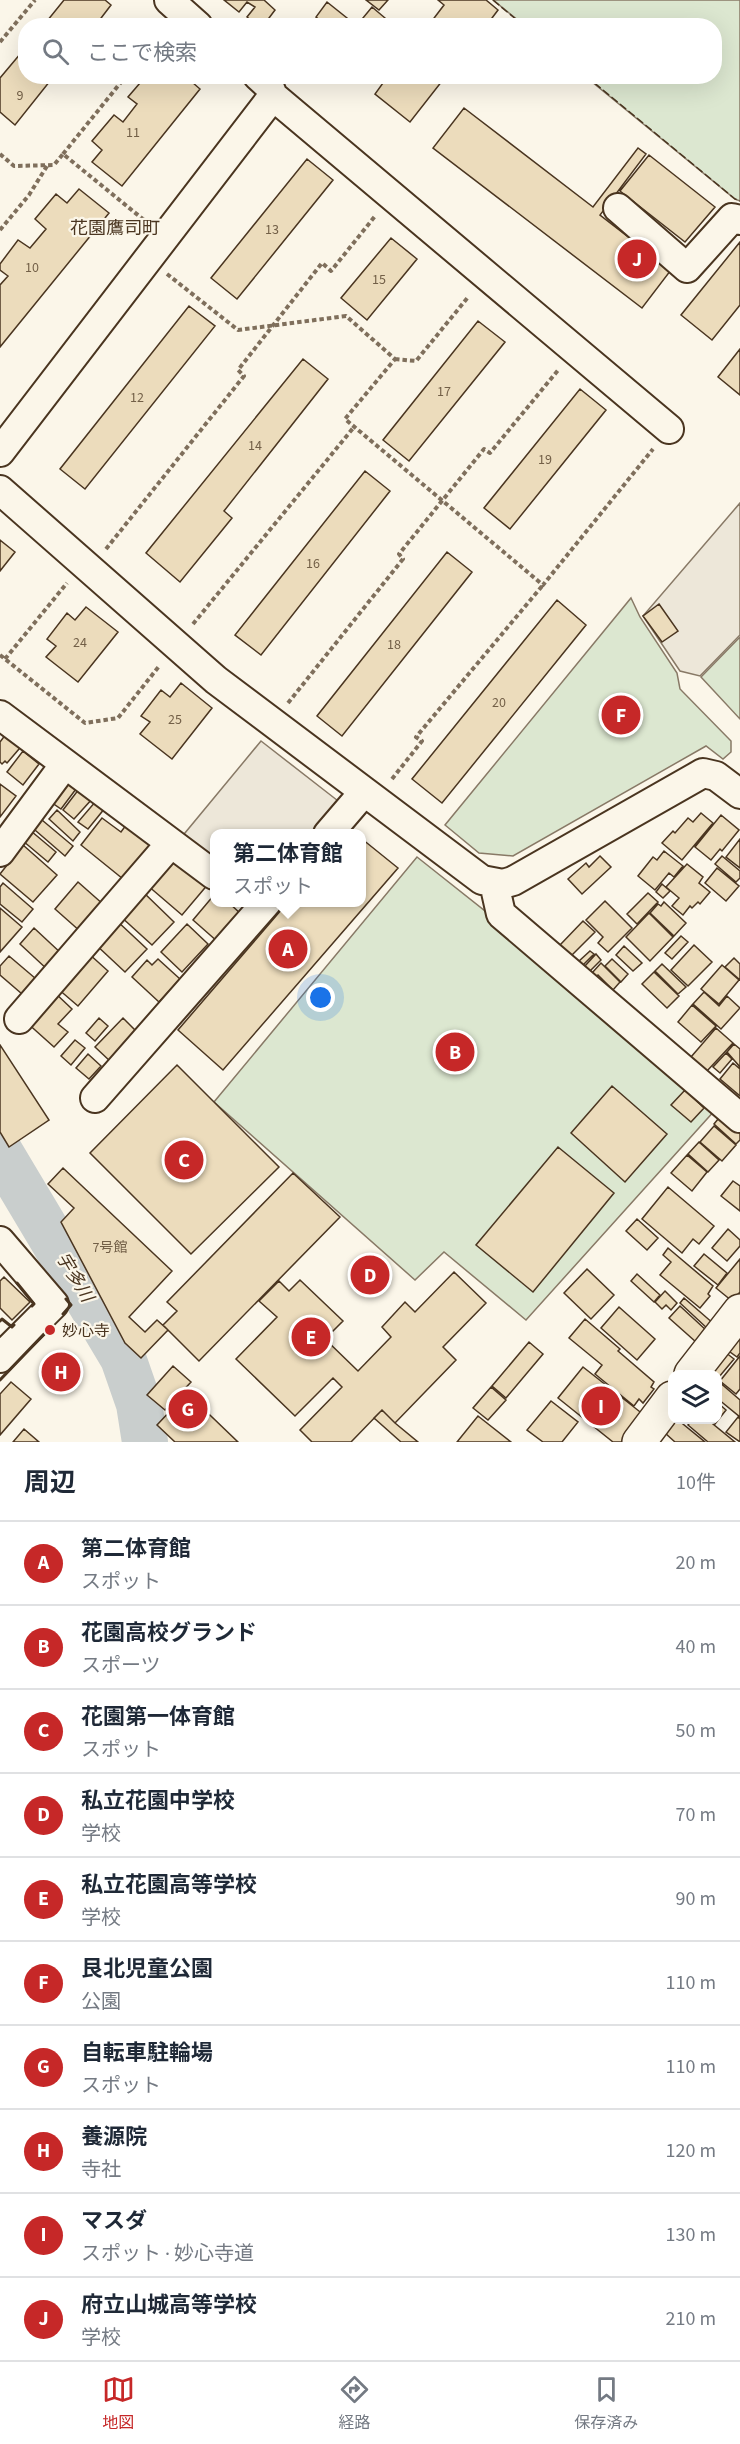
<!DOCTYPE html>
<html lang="ja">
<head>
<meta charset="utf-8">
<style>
  body { margin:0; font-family:"Source Sans 3","Noto Sans JP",sans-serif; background:#f6f6f7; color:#1f2937 }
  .controls { position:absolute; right:18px; bottom:18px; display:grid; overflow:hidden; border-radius:12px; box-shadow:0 6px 24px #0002 }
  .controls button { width:54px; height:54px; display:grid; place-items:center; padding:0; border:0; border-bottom:2px solid #e0e1e3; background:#fff; color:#1f2937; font:30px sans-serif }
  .you { position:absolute; left:321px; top:998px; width:21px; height:21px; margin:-15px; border:4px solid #fff; border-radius:50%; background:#1a73e8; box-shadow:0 0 0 9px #1a73e833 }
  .badge { display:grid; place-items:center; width:39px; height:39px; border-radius:50%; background:#c62828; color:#fff; font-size:20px; font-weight:700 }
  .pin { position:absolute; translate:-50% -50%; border:3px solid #fff; box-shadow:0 2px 6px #0006 }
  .popup { position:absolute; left:210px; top:829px; width:156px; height:78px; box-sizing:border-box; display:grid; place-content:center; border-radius:12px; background:#fff; filter:drop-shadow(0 2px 4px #0005); font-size:20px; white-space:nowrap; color:#747a83 }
  .popup b { font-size:22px; color:#1f2937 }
  .popup::after { content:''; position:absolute; left:50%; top:100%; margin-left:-12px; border:12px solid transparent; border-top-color:#fff }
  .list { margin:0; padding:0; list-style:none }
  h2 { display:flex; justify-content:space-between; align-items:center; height:78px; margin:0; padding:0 24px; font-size:26px }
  h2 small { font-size:20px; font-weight:400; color:#747a83 }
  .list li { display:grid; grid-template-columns:39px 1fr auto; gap:18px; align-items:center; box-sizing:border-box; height:84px; padding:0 24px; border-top:2px solid #e0e1e3 }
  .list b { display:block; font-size:22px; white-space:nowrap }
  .list p { margin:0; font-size:20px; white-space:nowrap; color:#747a83 }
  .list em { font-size:20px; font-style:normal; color:#747a83 }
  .icon { flex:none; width:33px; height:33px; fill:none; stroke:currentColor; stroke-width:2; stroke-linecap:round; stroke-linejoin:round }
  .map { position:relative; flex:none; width:740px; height:1442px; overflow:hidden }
  .search { position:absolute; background:#fff; box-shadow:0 6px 24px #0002; left:18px; right:18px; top:18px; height:66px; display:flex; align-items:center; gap:15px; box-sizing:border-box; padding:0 21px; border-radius:24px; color:#747a83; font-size:22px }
  .sheet { height:918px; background:#fff }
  nav { display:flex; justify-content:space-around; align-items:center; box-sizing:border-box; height:84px; border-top:2px solid #e0e1e3; background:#fff; font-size:16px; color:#747a83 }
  nav a { display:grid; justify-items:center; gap:3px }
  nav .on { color:#c62828 }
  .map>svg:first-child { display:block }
  .green { fill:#dce7d0; stroke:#887966; stroke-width:1.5 }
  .parking { fill:#ede7d9; stroke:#887966; stroke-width:1.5 }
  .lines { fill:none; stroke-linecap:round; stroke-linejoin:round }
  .river { stroke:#c9cecd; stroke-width:46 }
  .building { fill:#ecdcbc; stroke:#4a3520; stroke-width:1.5 }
  .minor-casing { stroke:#4a3520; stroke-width:32 }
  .major-casing { stroke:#4a3520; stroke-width:36 }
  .path { stroke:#7f6f5c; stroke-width:4; stroke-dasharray:4.5 3; stroke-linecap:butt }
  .minor { stroke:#fbf6e9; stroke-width:28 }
  .major { stroke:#fbf6e9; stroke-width:33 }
  .fence { stroke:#4a3520; stroke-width:1.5; stroke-dasharray:8 3; stroke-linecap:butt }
  .wall { stroke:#4a3520; stroke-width:3 }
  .poi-dot { fill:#c62828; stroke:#fbf6e9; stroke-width:2 }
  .labels { text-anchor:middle; stroke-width:4.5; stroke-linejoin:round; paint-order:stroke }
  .number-label { font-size:14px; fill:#725f47 }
  .poi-label { font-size:16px; fill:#4a3520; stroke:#fbf6e9; text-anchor:start }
  .neighbourhood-label { font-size:18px; fill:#4a3520; stroke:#fbf6e9 }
  .water-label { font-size:18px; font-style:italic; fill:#4a3520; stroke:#fbf6e9 }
</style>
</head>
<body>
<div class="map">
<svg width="740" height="1442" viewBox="0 0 740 1442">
  <rect width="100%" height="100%" fill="#fbf6e9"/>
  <!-- green -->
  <path class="green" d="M493,0H740V201L735,199L586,77L714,76V26L524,25Z
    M631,598L640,617L677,673L680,689L731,741V752L723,759L706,746L513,856L479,853L445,825Z
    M740,637V719L701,677Z
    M417,857L601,1003L716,1109L526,1320L444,1252L415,1280L214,1102Z"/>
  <!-- parking -->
  <path class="parking" d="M740,503V635L700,676L680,671L643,616Z
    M261,741L342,804L317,833L214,834V865L180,839Z"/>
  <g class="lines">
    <!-- river -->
    <path class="river" d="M0,1152L123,1358L139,1404L145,1442"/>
  </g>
  <!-- building -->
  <path class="building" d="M64,0H105L111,5L95,26H43Z
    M224,0H264L275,10L263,26H258L247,17L255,7L247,2L239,12Z
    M366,0H388L379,10Z
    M438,0H486L498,10L486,26H428L444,5Z
    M327,2L357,26H327L316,17Z
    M372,7L385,18L378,26H360L358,24Z
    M26,47V76H54L15,125L0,112V78Z
    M146,76H185L200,89L122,186L92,162L102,150L92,141L114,115L123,122L137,104L128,97Z
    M388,76H446L410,122L375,94Z
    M464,108L593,207L638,148L646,154L600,215L671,270L642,308L433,148Z
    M649,155L715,207L685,242L620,191Z
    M307,159L333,180L237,299L211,278Z
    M79,189L109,213L0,347V285L8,276L0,270V264L18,240L30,248L46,229L35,219L56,194L67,203Z
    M391,238L417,259L367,320L341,298Z
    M740,242V305L712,340L681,315Z
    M189,306L215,326L85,489L60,469Z
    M478,321L505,342L409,461L383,440Z
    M740,349V395L718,377Z
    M303,359L328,379L224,511L232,518L180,582L146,553Z
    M580,389L606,410L510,529L484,508Z
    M365,471L390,491L261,655L235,635Z
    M0,540L15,552L0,571Z
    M447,552L472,572L342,736L317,716Z
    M557,600L586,625L442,803L412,779Z
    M659,604L678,631L662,642L643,616Z
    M86,607L118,632L78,682L46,657L56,646L47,639L67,613L75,620Z
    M181,683L212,708L172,759L140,734L150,722L141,716L161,690L170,697Z
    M9,730L25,742L7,763L5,761L2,764L0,762V742Z
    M23,751L39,764L23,785L7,772Z
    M64,779L76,789L61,809L48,800Z
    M0,784L16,796L0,817Z
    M79,789L92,799L74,819L63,810Z
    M96,801L105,808L88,829L78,822Z
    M57,810L80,832L73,841L49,819Z
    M701,813L713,823L682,860L662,843L673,831L675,833L688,818L693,822Z
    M36,815L73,846L65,856L28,824Z
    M721,815L739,830L722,851L720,849L711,860L695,847Z
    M102,818L121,832L129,821L159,846L128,883L81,845Z
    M31,831L56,852L48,862L23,841Z
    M362,839L398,868L223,1070L178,1030L288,902H362Z
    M740,839V868L726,857Z
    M23,845L57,875L33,902L0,874Z
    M664,851L683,866L674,877L669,873L655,890L638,876L653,857L657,860Z
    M174,853L209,883L182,915L147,885Z
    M600,856L611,867L582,894L568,879L586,863L589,867Z
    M722,856L740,871V878L736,882L715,864Z
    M687,864L703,877L699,883L710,892L700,904L698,902L692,908L690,906L683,915L672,906L679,898L666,887Z
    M717,868L739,886L726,901L705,883Z
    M78,882L104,905L81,932L55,909Z
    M3,883L33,909L22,922L0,904V887Z
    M662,884L670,891L663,898L656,892Z
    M142,891L174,922L152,945L119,915Z
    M648,893L658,902L637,924L627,914Z
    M214,895V902H228L242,915L218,942L193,920Z
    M605,901L632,928L608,952L598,943L603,937L586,920Z
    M664,902L686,923L674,936L650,913L658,904L661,906Z
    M0,908L22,927L0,952Z
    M649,913L673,937L650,961L626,937Z
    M116,920L147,949L125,972L94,943Z
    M583,921L595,932L571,956L560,945Z
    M187,924L208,944L182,972L161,952Z
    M34,928L63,955L49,971L20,944Z
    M681,936L688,942L672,959L665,953Z
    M694,945L712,962L688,986L671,970Z
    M624,946L642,963L633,971L616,955Z
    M590,951L594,954L582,966L578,962Z
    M88,953L108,971L78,1006L57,988Z
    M596,954L601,960L589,972L584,967Z
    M9,956L42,984L29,1000L0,975V966Z
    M734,958L740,964V980L725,967Z
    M158,959L180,979L159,1002L132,977L147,960L152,965Z
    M612,959L628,974L621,982L605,966Z
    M601,963L620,982L613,990L598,975L596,977L592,973Z
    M662,964L686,987L678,994L655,971Z
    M722,965L739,980L719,1004L701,989Z
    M654,972L679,996L667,1008L642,984Z
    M53,991L72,1009L58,1024L68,1032L54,1047L25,1021Z
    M704,992L719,1006L727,996L740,1008L721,1029L693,1004Z
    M692,1005L716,1026L701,1042L678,1022Z
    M99,1018L108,1026L95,1041L86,1033Z
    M123,1018L138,1033L111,1062L95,1047Z
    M716,1028L733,1043L707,1071L691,1057Z
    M75,1040L85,1048L71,1065L61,1056Z
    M734,1044L740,1049V1067L727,1052Z
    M0,1045L49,1120L9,1147L0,1132Z
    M726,1053L732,1059L720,1073L713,1067Z
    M88,1054L101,1066L89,1079L76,1068Z
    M733,1063L740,1069V1096L720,1079Z
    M177,1065L279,1167L191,1254L90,1153Z
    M612,1086L667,1134L625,1182L571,1133Z
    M685,1090L704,1108L691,1122L671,1105Z
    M723,1113L740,1128V1140L736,1144L714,1124Z
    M714,1126L736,1145L722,1161L700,1142Z
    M699,1142L719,1160L708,1172L688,1154Z
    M558,1147L614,1193L533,1292L476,1245Z
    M687,1155L707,1172L692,1191L671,1173Z
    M63,1168L172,1271L129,1317L145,1332L157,1320L168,1330L141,1358L125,1343L61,1222L74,1208L48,1184Z
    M293,1173L340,1217L199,1361L163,1325L177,1311L167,1302Z
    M733,1181L740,1186V1211L721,1196Z
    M668,1187L714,1226L699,1244L693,1239L682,1253L642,1219Z
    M637,1219L658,1238L647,1250L626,1231Z
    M728,1229L740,1240V1246L727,1261L712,1248Z
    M668,1248L713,1286L708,1294L710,1296L700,1308L660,1275L671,1262L663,1255Z
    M704,1254L727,1273L718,1285L694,1266Z
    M740,1259V1292L732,1301L716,1288Z
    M587,1269L614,1295L591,1319L564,1293Z
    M454,1272L486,1303L443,1347L456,1360L395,1423L382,1410L351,1442H312L300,1430L342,1387L333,1378L295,1416L236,1359L277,1317L259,1301L279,1281L289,1291L300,1280L343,1321L325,1339L358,1371L391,1337L382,1327L405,1302L415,1312Z
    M637,1274L660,1295L654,1302L631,1281Z
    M4,1277L30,1302L12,1320L0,1308V1281Z
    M665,1291L677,1303L671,1310L666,1305L662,1309L655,1302Z
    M684,1298L714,1324L709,1330L680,1303Z
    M680,1306L707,1331L696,1342L669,1318Z
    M619,1307L655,1339L637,1360L601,1328Z
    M585,1319L620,1349L618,1351L654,1382L651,1387L654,1389L643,1403L639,1399L634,1406L595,1374L602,1365L569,1338Z
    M740,1332V1353L737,1357L726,1349Z
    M529,1342L543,1354L506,1398L492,1386Z
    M725,1352L734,1359L719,1377L710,1369Z
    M740,1356V1389L736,1394L720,1381Z
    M173,1366L191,1382L165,1410L147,1395Z
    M583,1367L644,1415L622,1442H613L558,1398Z
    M718,1381L740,1400V1417L718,1399Z
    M11,1382L31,1399L0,1435V1394Z
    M491,1387L506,1400L488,1420L473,1408Z
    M187,1393L238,1442H175L157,1425Z
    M551,1401L578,1422L562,1442H543L527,1430Z
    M718,1403L726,1410L715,1424L709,1420H718Z
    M382,1410L395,1423L418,1442H401L374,1418Z
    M478,1416L511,1442H457Z
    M738,1417L740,1419V1442L726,1432Z
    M677,1420H678L705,1442H675L665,1433Z
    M692,1420H708L735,1442H708L688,1425Z
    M24,1429L39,1442H13Z"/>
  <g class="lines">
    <!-- minor casing -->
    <g class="minor-casing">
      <path id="minor" d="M169,0L198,26
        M258,76L269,86L273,96L669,429
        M618,208L687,268L732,218L740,220
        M0,452L273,96
        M0,490L216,680L482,880L503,884L513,881L703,773L716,776L740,794
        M0,715L214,875
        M328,834L364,792
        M0,852L65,764
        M494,883L501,914L740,1118
        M19,1019L171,843
        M95,1098L267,902
        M0,1241L54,1304L0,1358"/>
    </g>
    <!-- major casing -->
    <g class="major-casing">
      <path id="major" d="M691,1374L740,1311
        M639,1442L672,1398"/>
    </g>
    <!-- path -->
    <path class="path" d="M0,42L35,0
      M0,154L14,166L54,165L63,154L144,220
      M63,154L126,76
      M0,230L29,195L47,166
      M167,274L238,330L346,316L395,359L345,419L543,585L653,449
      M395,359L416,361L469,296
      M106,549L244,376L238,370L322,263L331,271L376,215
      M193,624L354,427
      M0,655L85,723L118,718L160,665
      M5,659L67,583
      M288,703L403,559L399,554L484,449L490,453L559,369
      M392,779L422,741L416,737L543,585"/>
    <!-- minor -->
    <use href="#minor" class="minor"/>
    <!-- major -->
    <use href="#major" class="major"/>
    <!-- fence -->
    <path class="fence" d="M493,0L524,26
      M586,76L735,199L740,201"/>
    <!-- wall -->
    <path class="wall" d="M17,1283L34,1304L32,1306
      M63,1314L71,1305L66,1299
      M0,1321L2,1319L12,1327L14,1325
      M0,1380L44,1334"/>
  </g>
  <!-- markers -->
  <circle class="poi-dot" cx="50" cy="1330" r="6"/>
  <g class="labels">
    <!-- number labels -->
    <g class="number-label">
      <text x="20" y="100">9</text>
      <text x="133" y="137">11</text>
      <text x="272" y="234">13</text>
      <text x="32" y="272">10</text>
      <text x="379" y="284">15</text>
      <text x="444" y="396">17</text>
      <text x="137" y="402">12</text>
      <text x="255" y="450">14</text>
      <text x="545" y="464">19</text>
      <text x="313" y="568">16</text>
      <text x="80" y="647">24</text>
      <text x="394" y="649">18</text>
      <text x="499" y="707">20</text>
      <text x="175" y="724">25</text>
      <text x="110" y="1252">7号館</text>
    </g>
    <!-- poi labels -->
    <g class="poi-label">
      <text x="62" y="1336">妙心寺</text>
    </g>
    <!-- neighbourhood labels -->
    <g class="neighbourhood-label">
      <text x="115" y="234">花園鷹司町</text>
    </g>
    <!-- water labels -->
    <g class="water-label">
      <text transform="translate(75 1277) rotate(59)" y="6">宇多川</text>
    </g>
  </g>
</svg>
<div class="controls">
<button><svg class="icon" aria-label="layers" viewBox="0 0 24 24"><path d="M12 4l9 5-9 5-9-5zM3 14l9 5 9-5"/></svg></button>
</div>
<div class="you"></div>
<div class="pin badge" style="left:288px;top:949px">A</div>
<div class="popup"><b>第二体育館</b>スポット</div>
<div class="pin badge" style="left:455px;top:1052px">B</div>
<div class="pin badge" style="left:184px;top:1160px">C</div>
<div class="pin badge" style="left:370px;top:1275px">D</div>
<div class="pin badge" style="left:311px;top:1337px">E</div>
<div class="pin badge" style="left:621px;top:715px">F</div>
<div class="pin badge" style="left:188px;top:1409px">G</div>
<div class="pin badge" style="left:61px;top:1372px">H</div>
<div class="pin badge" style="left:601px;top:1406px">I</div>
<div class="pin badge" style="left:637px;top:259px">J</div>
<div class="search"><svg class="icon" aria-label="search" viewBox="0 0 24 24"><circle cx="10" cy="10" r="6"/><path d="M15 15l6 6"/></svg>ここで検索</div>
</div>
<section class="sheet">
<h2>周辺<small>10件</small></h2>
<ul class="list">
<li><span class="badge">A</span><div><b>第二体育館</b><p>スポット</p></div><em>20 m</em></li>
<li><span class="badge">B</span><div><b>花園高校グランド</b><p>スポーツ</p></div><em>40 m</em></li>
<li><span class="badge">C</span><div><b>花園第一体育館</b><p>スポット</p></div><em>50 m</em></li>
<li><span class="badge">D</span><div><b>私立花園中学校</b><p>学校</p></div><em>70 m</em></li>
<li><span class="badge">E</span><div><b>私立花園高等学校</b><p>学校</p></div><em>90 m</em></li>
<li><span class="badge">F</span><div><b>艮北児童公園</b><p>公園</p></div><em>110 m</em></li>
<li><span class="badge">G</span><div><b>自転車駐輪場</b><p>スポット</p></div><em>110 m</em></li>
<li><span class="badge">H</span><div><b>養源院</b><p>寺社</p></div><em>120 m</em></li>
<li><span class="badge">I</span><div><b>マスダ</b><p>スポット · 妙心寺道</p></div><em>130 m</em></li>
<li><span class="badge">J</span><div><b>府立山城高等学校</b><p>学校</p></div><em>210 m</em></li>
</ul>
</section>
<nav>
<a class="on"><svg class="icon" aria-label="map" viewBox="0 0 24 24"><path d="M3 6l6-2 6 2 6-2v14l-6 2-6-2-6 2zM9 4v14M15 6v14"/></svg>地図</a>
<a><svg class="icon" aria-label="directions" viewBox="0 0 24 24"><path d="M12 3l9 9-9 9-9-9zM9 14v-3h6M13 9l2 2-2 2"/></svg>経路</a>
<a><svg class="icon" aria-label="saved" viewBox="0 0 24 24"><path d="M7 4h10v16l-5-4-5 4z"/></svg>保存済み</a>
</nav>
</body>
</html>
